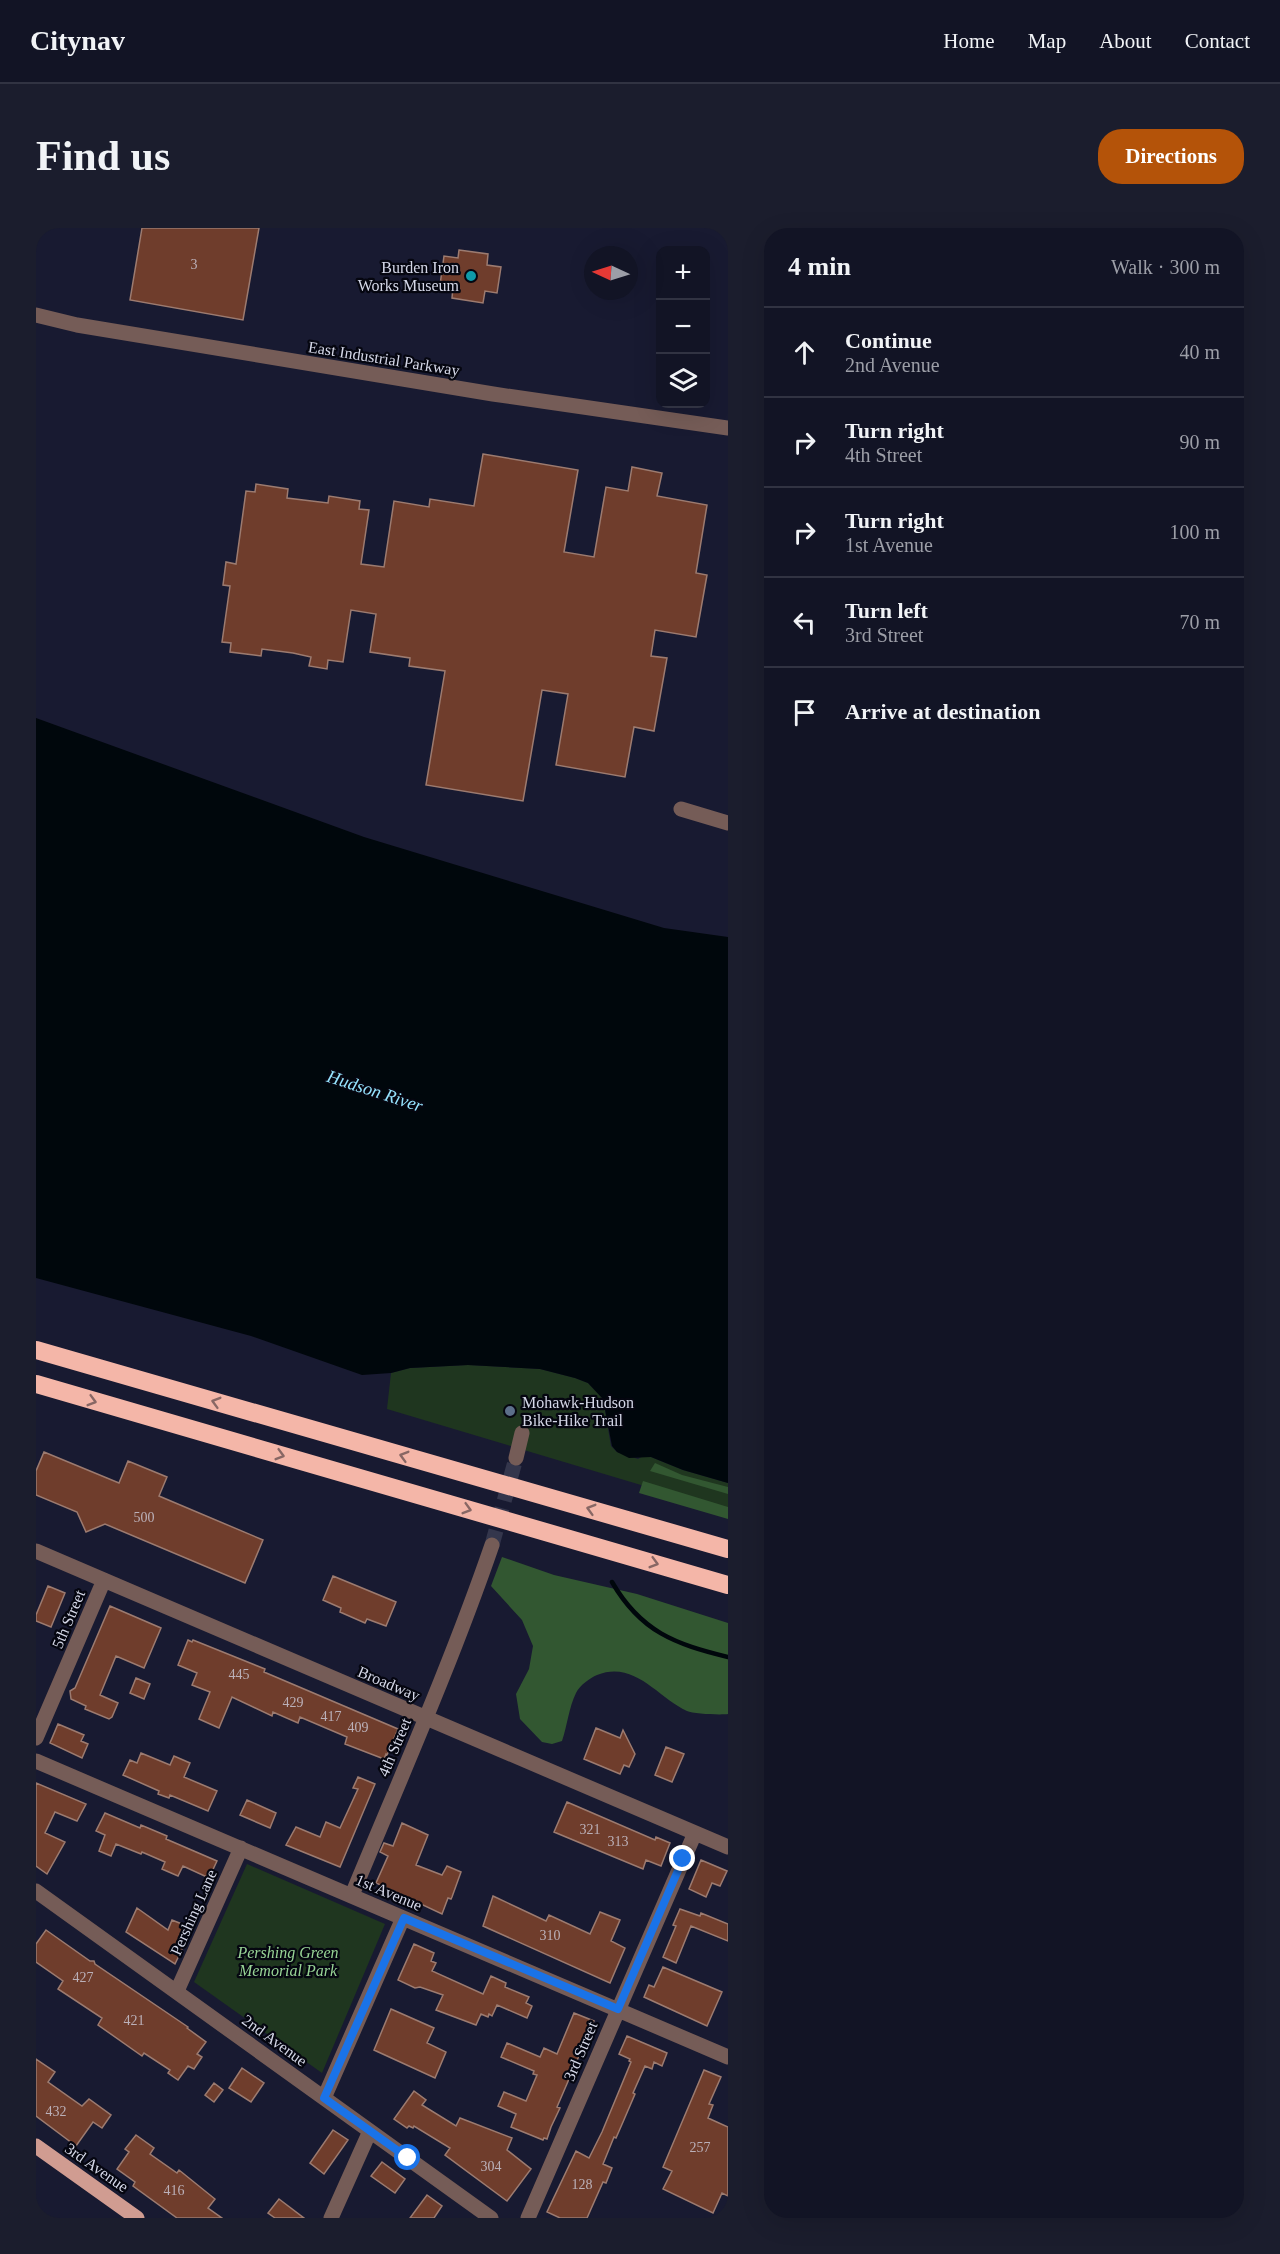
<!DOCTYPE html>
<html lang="en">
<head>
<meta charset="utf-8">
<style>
  body { margin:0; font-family:Georgia,serif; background:#1b1d2d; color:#f1f3f6 }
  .controls { position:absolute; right:18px; top:18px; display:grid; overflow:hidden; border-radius:12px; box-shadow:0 6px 24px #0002 }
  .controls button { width:54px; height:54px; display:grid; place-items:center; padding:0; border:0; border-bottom:2px solid #313342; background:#121425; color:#f1f3f6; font:30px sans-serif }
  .compass { position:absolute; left:548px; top:18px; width:54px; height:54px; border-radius:50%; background:#121425; box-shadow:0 6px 24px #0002; rotate:274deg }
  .stop { position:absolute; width:18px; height:18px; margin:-14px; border:4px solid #1a73e8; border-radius:50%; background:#fff }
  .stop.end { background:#1a73e8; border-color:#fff; box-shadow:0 2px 6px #0008 }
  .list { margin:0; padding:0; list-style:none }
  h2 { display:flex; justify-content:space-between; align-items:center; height:78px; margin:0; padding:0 24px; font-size:26px }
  h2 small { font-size:20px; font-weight:400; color:#9c9ea7 }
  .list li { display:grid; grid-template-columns:39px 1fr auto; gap:18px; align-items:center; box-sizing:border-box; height:90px; padding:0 24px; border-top:2px solid #313342 }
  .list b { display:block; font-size:22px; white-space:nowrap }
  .list p { margin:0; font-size:20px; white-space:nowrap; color:#9c9ea7 }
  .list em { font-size:20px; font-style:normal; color:#9c9ea7 }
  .icon { flex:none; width:33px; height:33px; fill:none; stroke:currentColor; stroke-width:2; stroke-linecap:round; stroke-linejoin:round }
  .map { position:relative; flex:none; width:692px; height:1990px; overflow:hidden; border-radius:24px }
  header { display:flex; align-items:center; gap:36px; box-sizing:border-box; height:84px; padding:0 30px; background:#121425; border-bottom:2px solid #313342 }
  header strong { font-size:28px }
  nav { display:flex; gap:33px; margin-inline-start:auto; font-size:21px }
  .intro { display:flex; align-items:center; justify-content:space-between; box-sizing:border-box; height:144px; padding:0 36px }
  h1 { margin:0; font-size:42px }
  .button { padding:15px 27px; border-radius:24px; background:#b45309; color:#fff; font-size:21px; font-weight:700 }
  main { display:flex; gap:36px; padding:0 36px }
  aside { flex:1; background:#121425; border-radius:24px; box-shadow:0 6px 24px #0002 }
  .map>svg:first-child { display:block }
  .green { fill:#1f361f }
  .forest { fill:#325731 }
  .water { fill:#00070c }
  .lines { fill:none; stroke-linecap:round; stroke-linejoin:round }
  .stream { stroke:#00070c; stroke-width:4.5 }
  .building { fill:#6f3d2c; stroke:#9c7b70; stroke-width:1.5 }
  .minor-tunnel { stroke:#34364c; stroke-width:15; stroke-dasharray:15 8; stroke-linecap:butt }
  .minor { stroke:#755c57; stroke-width:15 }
  .major { stroke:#d09c91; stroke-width:15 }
  .highway { stroke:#f4b6a8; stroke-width:18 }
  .oneway { stroke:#886764 }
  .route { stroke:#1a73e8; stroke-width:8 }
  .culture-dot { fill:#0f9aa8; stroke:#050610; stroke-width:2 }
  .service-dot { fill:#5c6f8a; stroke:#050610; stroke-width:2 }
  .labels { text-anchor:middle; stroke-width:4.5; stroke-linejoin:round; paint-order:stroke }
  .number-label { font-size:14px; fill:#bbb0b8 }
  .poi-label { font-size:16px; fill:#d4d7e7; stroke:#050610; text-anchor:end }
  .street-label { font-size:16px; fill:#d4d7e7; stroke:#050610 }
  .park-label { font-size:16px; font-style:italic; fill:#97d395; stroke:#050610 }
  .water-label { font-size:18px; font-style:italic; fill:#96e3fe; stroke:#050610 }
</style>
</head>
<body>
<header>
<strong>Citynav</strong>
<nav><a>Home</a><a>Map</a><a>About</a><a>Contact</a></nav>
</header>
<div class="intro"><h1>Find us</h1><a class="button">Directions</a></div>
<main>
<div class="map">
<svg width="692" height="1990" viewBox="0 0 692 1990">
  <rect width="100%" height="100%" fill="#181a31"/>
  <!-- green -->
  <path class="green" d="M432,1137L504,1141L539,1150L552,1155L567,1171L575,1218L581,1224L602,1231L607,1228L615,1229L647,1242L692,1255V1283L351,1181L355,1145L374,1140Z
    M211,1636L349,1696L286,1845L158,1754Z"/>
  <!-- forest -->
  <path class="forest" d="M619,1235L646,1247L692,1259V1266L614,1243Z
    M607,1253L692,1279V1291L603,1265Z
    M466,1329L518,1347L601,1366L692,1395V1486C685,1487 657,1486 651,1483C622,1470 599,1432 561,1447C554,1450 544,1457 540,1465C533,1479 531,1498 526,1513L516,1516L506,1514L484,1491L480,1466L493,1441L497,1418L486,1392L455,1358Z"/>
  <!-- water -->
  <path class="water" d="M0,490L328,609L628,700L692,709V1255L647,1242L615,1229L593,1230L581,1224L576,1218L567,1171L552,1155L539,1150L504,1141L432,1137L374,1140L355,1145L326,1147L215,1108L0,1050Z"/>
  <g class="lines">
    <!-- stream -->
    <path class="stream" d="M576,1354C605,1404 639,1416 692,1429"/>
  </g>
  <!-- building -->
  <path class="building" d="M106,0H223L207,92L94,72Z
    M423,22L452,26L451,37L465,39L461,65L449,63L447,75L416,70L417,59L404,57L408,28L422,30Z
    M447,226L542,242L528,324L558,329L570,259L592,263L596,239L626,245L621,268L671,277L660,345L671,347L660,409L619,402L615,428L631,430L618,503L598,499L589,549L520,537L532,466L506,462L487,573L390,557L409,443L373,438L374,430L334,424L340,386L315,382L307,434L292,432L291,441L273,438L275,429L257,425L226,421L225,428L194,424L195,415L186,414L194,358L187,357L190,334L200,336L210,263L219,264L220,256L252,261L251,270L292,275L293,268L324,273L323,281L333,282L325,336L348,339L358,273L393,279L394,271L438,278Z
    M8,1224L83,1255L92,1233L131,1249L123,1268L227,1312L209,1355L69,1296L50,1304L41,1284L0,1267V1243Z
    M297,1348L360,1374L350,1398L331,1391L329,1395L304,1384L305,1380L287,1372Z
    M12,1358L29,1365L15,1399L0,1393V1387Z
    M74,1378L125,1400L108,1440L80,1428L64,1467L82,1475L76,1489L73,1491L49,1481L50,1478L35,1471L34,1463L39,1460Z
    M152,1412L156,1414L157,1412L229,1441L228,1444L362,1501L351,1527L350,1526L348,1531L309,1516L311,1509L264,1489L262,1495L237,1484L236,1488L196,1469L183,1500L163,1491L174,1464L156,1457L161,1445L142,1437Z
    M100,1450L114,1456L108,1471L94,1465Z
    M22,1496L48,1507L45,1513L52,1516L46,1530L14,1515Z
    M560,1500L584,1510L587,1502L599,1526L593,1539L588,1537L584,1546L548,1531Z
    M630,1519L648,1526L636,1554L619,1547Z
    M105,1525L134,1537L138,1528L154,1535L148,1549L181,1563L172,1583L134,1567L133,1570L122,1566L123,1563L87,1547L94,1532L101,1535Z
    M322,1549L339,1556L304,1639L250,1617L260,1599L284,1609L290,1594L304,1600L322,1561L317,1560Z
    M0,1555L50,1576L41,1593L19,1584L9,1605L29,1614L11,1646L0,1638Z
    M211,1572L240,1585L234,1600L204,1587Z
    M531,1574L619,1612L620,1609L634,1615L625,1638L610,1632L607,1641L518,1604Z
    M69,1585L104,1600L105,1597L131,1608L130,1611L181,1633L173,1650L147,1638L142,1648L126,1641L129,1634L106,1624L105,1626L80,1616L75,1628L63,1623L69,1607L60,1603Z
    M366,1595L392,1607L380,1637L406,1647L411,1638L425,1644L416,1669L415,1671L412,1670L406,1686L340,1655L352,1628L344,1624L348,1615L357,1618Z
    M665,1632L691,1643L684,1658L676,1655L670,1669L653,1661Z
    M457,1668L510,1693L513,1687L554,1706L564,1684L584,1692L575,1713L589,1720L574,1755L447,1698Z
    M101,1680L132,1702L136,1692L156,1700L139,1736L90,1704Z
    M644,1681L664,1688L665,1685L692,1696V1713L655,1698L640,1735L627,1729L640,1698L637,1697Z
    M10,1702L54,1733H58L59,1736L152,1799L151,1800L170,1814L161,1826L166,1829L158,1841L152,1838L142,1852L132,1845L134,1842L108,1825L106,1828L62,1797L66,1790L22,1761L27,1753L0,1734V1716Z
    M378,1716L398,1725L395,1733L400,1735L396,1743L447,1766L455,1748L470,1755L469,1759L493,1769L490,1775L496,1778L491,1790L461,1777L456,1788L453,1786L452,1789L445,1786L440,1797L400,1782L407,1767L384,1759L379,1760L362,1752Z
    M627,1739L686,1764L671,1798L608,1769L613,1757L618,1759Z
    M355,1781L398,1800L391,1815L410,1824L399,1850L338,1822Z
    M538,1785L558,1793L521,1879L524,1880L515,1899L511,1911L508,1910L507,1912L475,1899L480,1886L462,1878L468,1864L490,1873L501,1847L497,1846L498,1843L465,1829L471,1815L504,1829L508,1820L521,1826Z
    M591,1808L631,1825L626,1838L618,1834L616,1841L609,1838L597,1865L599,1866L587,1894L580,1910L578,1909L567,1936L576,1940L570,1955L567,1954L551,1990H524L511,1984L540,1923L553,1930L566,1904L595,1834L593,1833L594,1831L583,1826Z
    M0,1831L19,1844L12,1854L46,1878L53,1871L75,1887L66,1900L57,1894L40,1918L0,1888Z
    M206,1840L228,1855L215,1874L193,1860Z
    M668,1842L685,1849L673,1876L677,1877L672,1890L692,1899V1968L686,1965L677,1985L627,1961L636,1943L627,1939Z
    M178,1855L187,1862L178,1874L169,1867Z
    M378,1863L390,1872L386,1877L420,1898L424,1890L476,1910L471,1922L495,1941L471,1973L409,1927L414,1920L378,1898L377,1900L373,1898L371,1900L358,1891Z
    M297,1902L312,1912L288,1946L274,1935Z
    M100,1907L118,1920L114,1926L141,1945L143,1942L179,1971L172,1980L186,1990H141L97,1958L99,1954L81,1941L93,1924L89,1921Z
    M346,1934L369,1951L359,1965L335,1948Z
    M391,1967L406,1978L398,1990H374Z
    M243,1971L268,1990H239L232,1985Z"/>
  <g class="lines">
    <!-- minor-tunnel -->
    <path class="minor-tunnel" d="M456,1317L480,1230"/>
    <!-- minor -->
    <path class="minor" d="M0,87L41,97L457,166L692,200
      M645,581L692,595
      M480,1230L486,1205
      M0,1323L692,1619
      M0,1510L68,1352
      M0,1533L692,1829
      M0,1663L455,1990
      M316,1667C364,1551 415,1436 456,1317
      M141,1763L205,1620
      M288,1870L367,1690
      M295,1990L334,1903
      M492,1990L659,1605"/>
    <!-- major -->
    <path class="major" d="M0,1918L101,1990"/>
    <!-- highway -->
    <path class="highway" d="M0,1122L692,1321
      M0,1156L692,1357"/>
  </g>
  <!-- one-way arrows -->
  <defs><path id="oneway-chevron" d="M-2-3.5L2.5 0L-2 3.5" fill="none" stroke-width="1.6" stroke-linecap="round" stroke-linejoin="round" transform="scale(1.5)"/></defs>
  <g class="oneway">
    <use href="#oneway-chevron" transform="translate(56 1173) rotate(16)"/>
    <use href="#oneway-chevron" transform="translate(180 1174) rotate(-164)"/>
    <use href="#oneway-chevron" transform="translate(244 1227) rotate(16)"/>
    <use href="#oneway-chevron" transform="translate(368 1228) rotate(-164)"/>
    <use href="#oneway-chevron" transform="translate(431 1281) rotate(16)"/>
    <use href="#oneway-chevron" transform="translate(555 1281) rotate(-164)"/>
    <use href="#oneway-chevron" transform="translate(618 1335) rotate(16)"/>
  </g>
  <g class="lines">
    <!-- route -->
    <path class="route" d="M372,1930L288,1870L368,1690L582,1781L647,1631"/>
  </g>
  <!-- markers -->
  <circle class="culture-dot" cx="435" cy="48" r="6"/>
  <circle class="service-dot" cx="474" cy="1183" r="6"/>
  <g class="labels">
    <!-- number labels -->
    <g class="number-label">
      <text x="158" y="41">3</text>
      <text x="108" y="1294">500</text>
      <text x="203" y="1451">445</text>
      <text x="257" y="1479">429</text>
      <text x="295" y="1493">417</text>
      <text x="322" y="1504">409</text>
      <text x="554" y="1606">321</text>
      <text x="582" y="1618">313</text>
      <text x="514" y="1712">310</text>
      <text x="47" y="1754">427</text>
      <text x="98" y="1797">421</text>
      <text x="20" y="1888">432</text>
      <text x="664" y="1924">257</text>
      <text x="455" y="1943">304</text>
      <text x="546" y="1961">128</text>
      <text x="138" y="1967">416</text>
    </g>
    <!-- poi labels -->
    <g class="poi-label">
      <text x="423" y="45">Burden Iron<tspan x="423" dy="18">Works Museum</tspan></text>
      <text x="486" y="1180" text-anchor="start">Mohawk-Hudson<tspan x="486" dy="18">Bike-Hike Trail</tspan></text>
    </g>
    <!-- street labels -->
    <g class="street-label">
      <text transform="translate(348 130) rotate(9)" y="6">East Industrial Parkway</text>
      <text transform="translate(32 1391) rotate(-67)" y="6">5th Street</text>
      <text transform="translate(353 1455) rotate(23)" y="6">Broadway</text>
      <text transform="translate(358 1519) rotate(-67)" y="6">4th Street</text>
      <text transform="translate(353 1664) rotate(23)" y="6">1st Avenue</text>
      <text transform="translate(157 1684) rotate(-66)" y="6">Pershing Lane</text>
      <text transform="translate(239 1812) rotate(36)" y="6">2nd Avenue</text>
      <text transform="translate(544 1823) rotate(-67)" y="6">3rd Street</text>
      <text transform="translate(61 1939) rotate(35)" y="6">3rd Avenue</text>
    </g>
    <!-- park labels -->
    <g class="park-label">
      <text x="252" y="1730">Pershing Green<tspan x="252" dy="18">Memorial Park</tspan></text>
    </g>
    <!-- water labels -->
    <g class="water-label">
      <text transform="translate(339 863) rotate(18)" y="6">Hudson River</text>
    </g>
  </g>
</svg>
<div class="controls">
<button>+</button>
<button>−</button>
<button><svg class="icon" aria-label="layers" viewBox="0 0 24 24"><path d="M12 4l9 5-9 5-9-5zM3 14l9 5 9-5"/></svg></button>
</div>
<svg class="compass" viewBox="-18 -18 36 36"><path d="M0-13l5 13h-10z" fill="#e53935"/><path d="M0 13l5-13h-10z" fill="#9c9ea7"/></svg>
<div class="stop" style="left:372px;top:1930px"></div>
<div class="stop end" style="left:647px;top:1631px"></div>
</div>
<aside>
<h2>4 min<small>Walk · 300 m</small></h2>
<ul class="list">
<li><svg class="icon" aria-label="ahead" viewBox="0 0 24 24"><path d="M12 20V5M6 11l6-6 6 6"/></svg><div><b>Continue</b><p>2nd Avenue</p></div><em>40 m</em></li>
<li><svg class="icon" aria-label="right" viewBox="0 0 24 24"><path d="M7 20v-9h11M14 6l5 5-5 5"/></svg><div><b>Turn right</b><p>4th Street</p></div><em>90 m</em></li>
<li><svg class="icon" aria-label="right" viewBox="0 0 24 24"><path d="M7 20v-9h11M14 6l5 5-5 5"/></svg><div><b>Turn right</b><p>1st Avenue</p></div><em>100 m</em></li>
<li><svg class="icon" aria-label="left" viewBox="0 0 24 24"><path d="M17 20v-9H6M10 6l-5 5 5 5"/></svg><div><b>Turn left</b><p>3rd Street</p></div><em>70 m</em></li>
<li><svg class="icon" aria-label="arrive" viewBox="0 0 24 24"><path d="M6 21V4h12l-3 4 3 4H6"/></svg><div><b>Arrive at destination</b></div></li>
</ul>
</aside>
</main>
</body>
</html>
